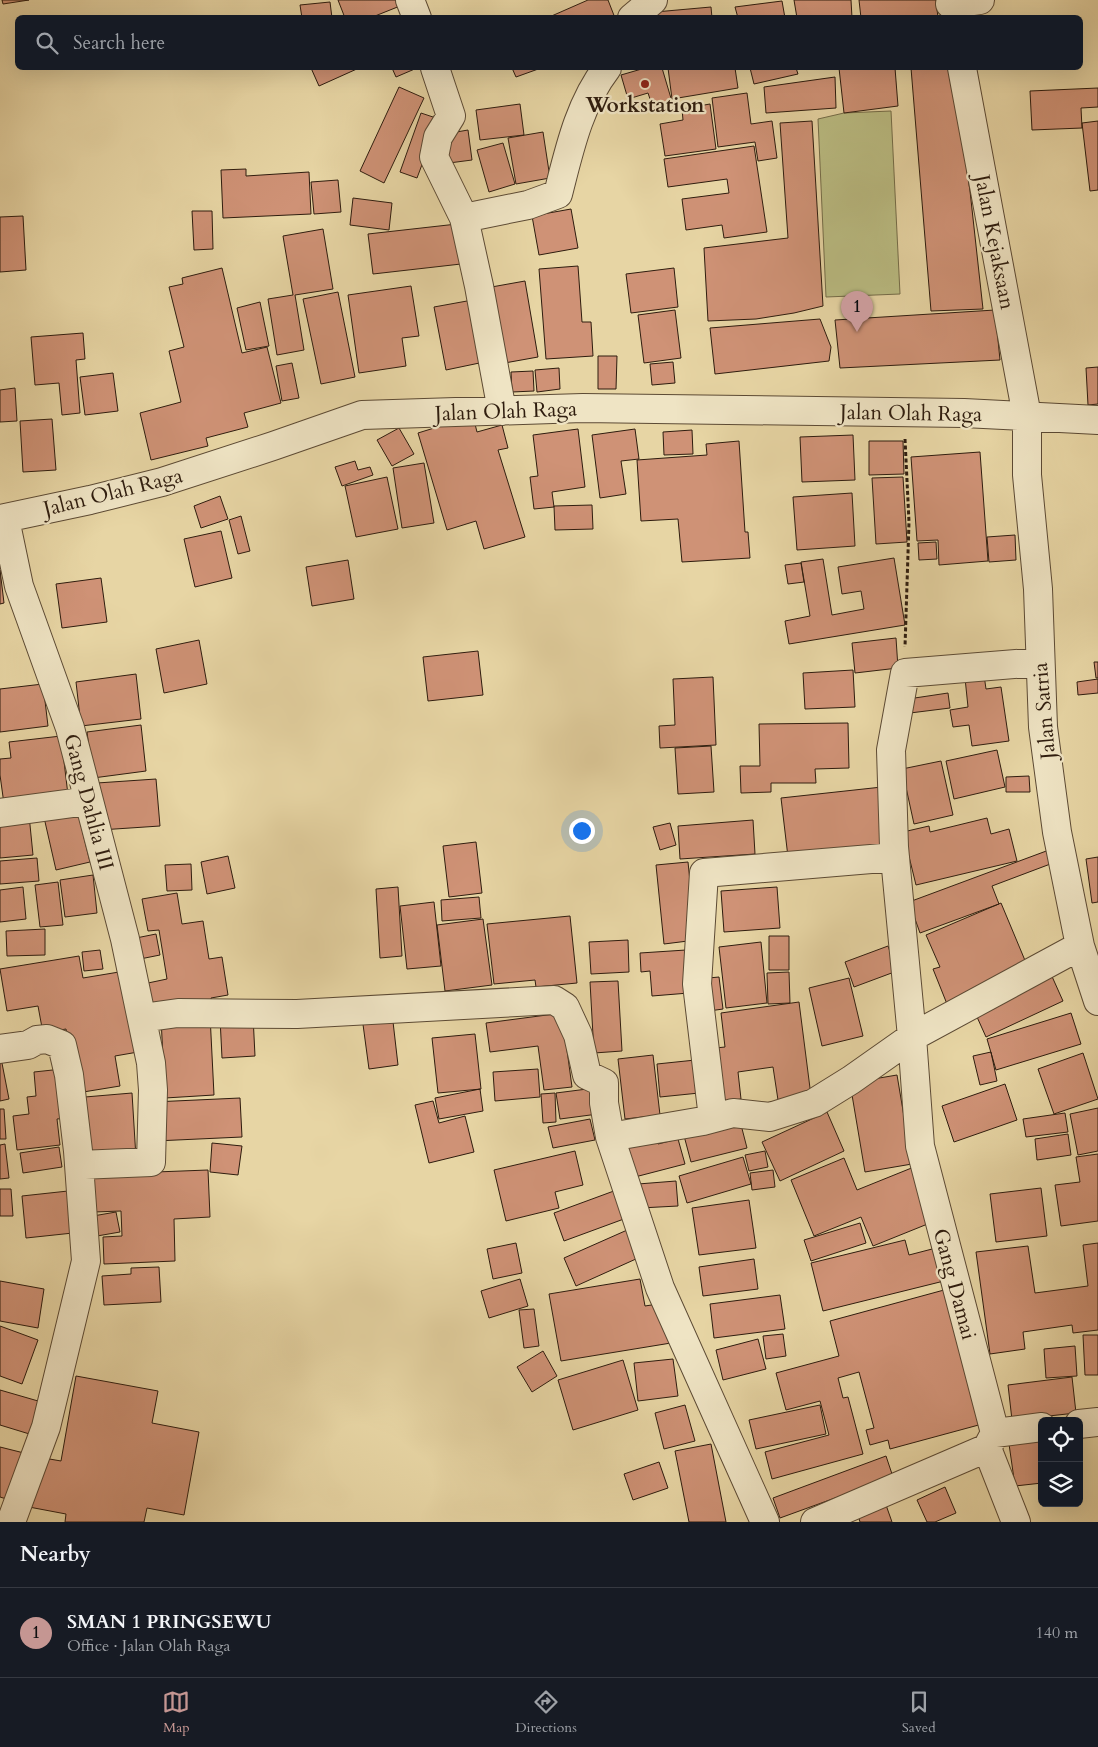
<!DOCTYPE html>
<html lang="en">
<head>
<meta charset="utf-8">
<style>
  body { margin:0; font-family:Cardo,serif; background:#242831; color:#f1f3f6 }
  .controls { position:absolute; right:15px; bottom:15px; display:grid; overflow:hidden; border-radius:8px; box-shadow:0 5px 20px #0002 }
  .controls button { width:45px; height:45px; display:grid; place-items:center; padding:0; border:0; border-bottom:1px solid #363941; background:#171b24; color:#f1f3f6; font:25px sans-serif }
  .you { position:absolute; left:581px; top:830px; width:18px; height:18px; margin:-12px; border:4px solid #fff; border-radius:50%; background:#1a73e8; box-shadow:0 0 0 8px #1a73e833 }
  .badge { display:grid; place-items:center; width:32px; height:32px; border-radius:50%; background:#c59692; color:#111; font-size:16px; font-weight:700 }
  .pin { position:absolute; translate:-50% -41px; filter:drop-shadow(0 1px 2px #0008) }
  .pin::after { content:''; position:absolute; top:26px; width:18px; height:15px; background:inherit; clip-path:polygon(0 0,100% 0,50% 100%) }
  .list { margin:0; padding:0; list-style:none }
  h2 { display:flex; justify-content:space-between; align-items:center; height:65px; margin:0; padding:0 20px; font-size:21px }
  h2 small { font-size:16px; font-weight:400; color:#9ea1a6 }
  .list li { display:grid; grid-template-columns:32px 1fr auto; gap:15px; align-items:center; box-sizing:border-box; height:90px; padding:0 20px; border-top:1px solid #363941 }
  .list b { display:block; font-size:19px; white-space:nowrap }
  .list p { margin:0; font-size:16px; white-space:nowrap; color:#9ea1a6 }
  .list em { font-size:16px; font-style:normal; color:#9ea1a6 }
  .icon { flex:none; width:28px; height:28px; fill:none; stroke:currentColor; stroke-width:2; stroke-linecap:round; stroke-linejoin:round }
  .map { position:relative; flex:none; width:1098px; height:1522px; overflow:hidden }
  .search { position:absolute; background:#171b24; box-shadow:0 5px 20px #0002; left:15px; right:15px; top:15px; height:55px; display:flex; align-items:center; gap:12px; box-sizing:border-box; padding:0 18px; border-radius:8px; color:#9ea1a6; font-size:19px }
  .sheet { height:155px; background:#171b24 }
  nav { display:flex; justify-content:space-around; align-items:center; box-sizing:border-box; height:70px; border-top:1px solid #363941; background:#171b24; font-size:14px; color:#9ea1a6 }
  nav a { display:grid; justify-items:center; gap:2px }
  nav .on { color:#c59692 }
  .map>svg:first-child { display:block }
  .green { fill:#babc82; stroke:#746c48 }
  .building { fill:#cf9276; stroke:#2e1c0e }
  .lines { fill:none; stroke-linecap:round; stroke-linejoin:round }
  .minor-casing { stroke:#5c4a34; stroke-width:30 }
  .path { stroke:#2e1c0e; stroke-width:3; stroke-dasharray:4 2.5; stroke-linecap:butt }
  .minor { stroke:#efe4c4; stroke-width:28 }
  .poi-dot { fill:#8f2418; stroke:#efe4c4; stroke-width:2 }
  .labels { text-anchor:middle; stroke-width:4.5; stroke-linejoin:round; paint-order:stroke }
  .poi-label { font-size:21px; font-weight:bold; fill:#2e1c0e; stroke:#efe4c4 }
  .street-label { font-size:21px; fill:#2e1c0e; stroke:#efe4c4 }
</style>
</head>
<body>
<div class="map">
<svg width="1098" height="1522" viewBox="0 0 1098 1522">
  <rect width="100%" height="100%" fill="#e7d5a4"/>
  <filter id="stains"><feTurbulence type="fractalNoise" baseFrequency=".004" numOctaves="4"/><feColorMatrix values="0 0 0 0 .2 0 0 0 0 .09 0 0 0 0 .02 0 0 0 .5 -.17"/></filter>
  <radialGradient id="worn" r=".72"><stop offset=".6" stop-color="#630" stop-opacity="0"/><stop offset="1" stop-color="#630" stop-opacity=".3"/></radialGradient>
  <!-- green -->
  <path class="green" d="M891,111L900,294L826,297L818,119L844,113Z"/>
  <!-- building -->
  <path class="building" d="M2,0H29L3,4Z
    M338,0H398L400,6L370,18H345Z
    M588,0H608L615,18H547Z
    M794,0H851L852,18H797Z
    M859,0H936L938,18H861Z
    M782,1L785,18H738L735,7Z
    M330,2L332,18H302L300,5Z
    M711,7L712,18H644V13Z
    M311,68H359L319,86Z
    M392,68H417L396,77Z
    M512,68H541L516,77Z
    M645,68H662L673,105L654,111L648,93L628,99L621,75Z
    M668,68H735L738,88L672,99Z
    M750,68H796L798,74L754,84Z
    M839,68H895L898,106L844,113Z
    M911,68H952L970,191L983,309L931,311Z
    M835,77L836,108L766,113L764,87Z
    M399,87L424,98L384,183L360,171Z
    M1098,88V107L1081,108L1082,128L1032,130L1030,91Z
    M747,93L751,124L772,121L777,158L758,161L755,142L718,147L712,98Z
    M520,104L524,135L480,140L476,110Z
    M710,104L716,149L665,156L660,124L683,120L682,109Z
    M421,113L439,119L417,178L400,172Z
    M812,121L823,306L794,313L756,319L708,321L704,248L788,238L780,123Z
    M1098,121V190L1090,191L1082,123Z
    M468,130L472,160L449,163L445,134Z
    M543,132L550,178L516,184L508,138Z
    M503,143L515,184L489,192L477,150Z
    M754,146L767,232L724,238L722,225L686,230L682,199L729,193L727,179L668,187L664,159Z
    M246,169V176L309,172L311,214L223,218L221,170Z
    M338,180L341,212L314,214L311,182Z
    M353,198L392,203L389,230L350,225Z
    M571,209L578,248L539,255L532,216Z
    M192,211H212L213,249L194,250Z
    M23,216L26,270L0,272V217Z
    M457,224L461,264L373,274L368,234Z
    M323,229L333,289L295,295L304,350L277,355L268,299L293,295L283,236Z
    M578,266L582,322H591L593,356L546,359L539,269Z
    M222,268L242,353L267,347L281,403L244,413L248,427L206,438L208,446L151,460L140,413L181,402L169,351L184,347L169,287L183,284L182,278Z
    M674,268L678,307L631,313L626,274Z
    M525,281L538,357L499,364L486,288Z
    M411,286L419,336L402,338L406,366L359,373L348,295Z
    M338,292L355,377L321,384L303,299Z
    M478,299L489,361L446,370L434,307Z
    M260,302L269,346L246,350L237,308Z
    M675,310L681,358L644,363L638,315Z
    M995,310L1000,360L840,368L835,320Z
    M820,319L831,347L829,361L715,374L710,328Z
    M83,333L85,359L76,360L80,413L62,415L59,383L35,385L31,337Z
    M598,356H617L616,389H598Z
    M673,362L675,383L652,385L650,364Z
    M292,363L299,398L282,401L276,366Z
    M1098,367V404L1088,405L1086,368Z
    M559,368L560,389L537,392L535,370Z
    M533,371L534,391L512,392L511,372Z
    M113,373L118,411L85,415L80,377Z
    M15,388L17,421L0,422V390Z
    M473,416L477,432L502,425L508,448L498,450L525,537L484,549L476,521L447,530L418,433Z
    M52,419L56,470L23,472L20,421Z
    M399,428L414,454L392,466L377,440Z
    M578,429L585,487L552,492L554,507L534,509L530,477L538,476L533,435Z
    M635,429L639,459L621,461L626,494L600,498L592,435Z
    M692,430L693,454L664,455L663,432Z
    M853,435L855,480L802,482L800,437Z
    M739,441L745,532H748L750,558L682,562L678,519L641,521L637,460L707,455L706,444Z
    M869,441H903L904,474L869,475Z
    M980,452L988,561L939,565L938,540L917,541L911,457Z
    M355,461L358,470L370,467L373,475L342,486L335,467Z
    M424,463L434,523L402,528L393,468Z
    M387,477L398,529L356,537L345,486Z
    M903,477L907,542L876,544L872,478Z
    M852,493L855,546L797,550L793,497Z
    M220,496L228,519L201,528L194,506Z
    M592,505L593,529L555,530L554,506Z
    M241,516L250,551L238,554L229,520Z
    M221,531L232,578L195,587L184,539Z
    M1015,535L1016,560L989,562L987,537Z
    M936,542L937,559L919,560L918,543Z
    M894,558L905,625L789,644L785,621L810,616L801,562L823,559L832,615L864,609L861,591L842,594L838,567Z
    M348,560L354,599L312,606L306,567Z
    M801,563L804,582L788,584L785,565Z
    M0,570L4,603L0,604Z
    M101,578L107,622L62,628L56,584Z
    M896,638L898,668L855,673L852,643Z
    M199,640L207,684L164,693L156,649Z
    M478,651L483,695L428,701L423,657Z
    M1094,662H1098V678H1096Z
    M853,670L855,707L805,709L803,673Z
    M136,674L141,719L81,726L76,682Z
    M984,675L986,689L1001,687L1009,741L972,746L969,725L953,727L950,710L968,707L965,678Z
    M713,677L716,745L660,748L659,726L675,725L673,679Z
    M1098,679V693L1078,695L1077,682Z
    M43,684L48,726L0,732V689Z
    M948,693L950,708L910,713L908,699Z
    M848,723L849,768L815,769L816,783H771V792L741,793L740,766H760L759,724Z
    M141,725L146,771L93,778L87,732Z
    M61,736L68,795L4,804L0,775V759L11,758L9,742Z
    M711,746L714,792L678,794L675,748Z
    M997,750L1005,787L954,799L946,761Z
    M941,761L953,815L914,824L902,769Z
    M1029,776L1030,792H1006V777Z
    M156,779L160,826L100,830L97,783Z
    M882,787L889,846L788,857L781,798Z
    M76,805L90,862L56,870L43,813Z
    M29,815L33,855L0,858V818Z
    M987,818L991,834L1009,829L1017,861L916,885L903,832L929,826L930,832Z
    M753,820L755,854L680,859L678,826Z
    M670,823L676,845L660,850L653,827Z
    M476,842L482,893L449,897L443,846Z
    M1049,850L1053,863L992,886L999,904L920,933L909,902Z
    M228,856L235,888L207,894L201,862Z
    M1098,857V902L1092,903L1086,859Z
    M37,858L39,881L0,884V861Z
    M688,862L696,940L664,944L656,865Z
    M191,864L192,890L167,891L165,865Z
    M93,875L97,913L65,917L60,880Z
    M58,882L63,925L40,927L35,885Z
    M23,887L26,919L0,922V890Z
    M398,887L402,956L380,958L376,889Z
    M777,887L780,928L724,932L721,891Z
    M177,893L182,924L203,921L209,959L222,957L228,995L211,998L212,1005L153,1015L148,983L167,979L159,930L148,931L142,899Z
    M479,897L481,918L442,921L441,900Z
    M434,902L441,966L407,969L400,906Z
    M1001,903L1029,970L947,1004L933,969L940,967L926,935Z
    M570,916L577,983L536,987L535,980L494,984L487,924Z
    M483,919L492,985L445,991L437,925Z
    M45,929V955L7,956L6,931Z
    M156,934L160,955L140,959L136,938Z
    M769,936H789V970H769Z
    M628,940L629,972L591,974L589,942Z
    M761,942L767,1003L726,1008L719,947Z
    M888,946L897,971L854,987L845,962Z
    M100,950L103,969L84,971L82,952Z
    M686,950L689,993L652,996L650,971L641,972L640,953Z
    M79,956L83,978L125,971L138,1052L115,1056L120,1086L77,1093L66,1029L43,1033L38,1006L7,1011L0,969Z
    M789,972L790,1003L768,1004L767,973Z
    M1050,972L1063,1001L986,1037L973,1008Z
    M719,977L723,1009L702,1012L698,979Z
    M849,978L863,1036L822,1046L809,988Z
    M618,981L622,1051L594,1053L590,982Z
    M799,1002L811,1096L778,1100L773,1067L738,1072L741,1099L713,1103L706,1049L725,1047L721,1013Z
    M392,1013L398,1065L369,1069L362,1017Z
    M562,1013L572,1087L544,1090L538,1046L490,1052L486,1023Z
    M1071,1013L1081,1044L996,1070L987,1039Z
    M210,1015L214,1095L165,1098L161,1018Z
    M253,1016L255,1056L222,1058L220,1018Z
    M475,1034L481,1089L438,1093L432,1038Z
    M991,1052L997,1081L980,1085L973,1056Z
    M0,1053L9,1099L0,1101Z
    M1083,1053L1098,1099L1054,1114L1038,1069Z
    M653,1055L660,1115L625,1119L618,1059Z
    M705,1059L709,1092L660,1097L657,1064Z
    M62,1069L67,1118L57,1119L60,1145L17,1150L13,1116L29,1114L27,1097L36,1096L34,1072Z
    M538,1069L540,1097L495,1101L493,1072Z
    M897,1075L912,1164L865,1172L850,1083Z
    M1005,1084L1017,1120L954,1142L942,1106Z
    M595,1088L598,1114L560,1119L556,1093Z
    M480,1089L483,1111L439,1119L435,1098Z
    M132,1093L136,1158L89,1161L85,1097Z
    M555,1093L556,1122L543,1123L541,1094Z
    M240,1098L242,1137L155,1141L153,1102Z
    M433,1101L439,1123L465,1116L474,1152L429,1163L415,1105Z
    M1098,1108V1151L1078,1155L1070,1114Z
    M0,1109H4L6,1139H0Z
    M827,1112L844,1151L780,1181L762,1142Z
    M1065,1113L1068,1132L1026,1137L1023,1119Z
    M739,1117L747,1148L691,1162L683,1132Z
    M590,1119L595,1140L553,1148L548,1127Z
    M655,1133L658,1144L678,1139L685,1164L631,1178L621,1142Z
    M1068,1134L1071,1155L1037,1160L1035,1139Z
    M212,1143L242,1146L238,1175L210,1172Z
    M5,1144L9,1178L0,1179V1145Z
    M59,1147L62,1167L23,1173L20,1153Z
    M575,1151L583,1185L555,1192L559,1208L506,1221L494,1170Z
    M765,1151L768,1167L749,1171L745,1155Z
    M1098,1154V1221L1061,1226L1055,1185L1080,1182L1076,1157Z
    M743,1157L751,1184L687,1203L679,1176Z
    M844,1158L857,1190L914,1167L935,1221L873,1246L861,1217L814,1236L791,1180Z
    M208,1170L210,1217L174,1219L175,1261L104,1264L103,1237L122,1236L121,1211L94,1212L92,1171L129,1173Z
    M773,1170L775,1187L752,1190L750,1173Z
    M676,1181L678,1206L640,1208L638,1184Z
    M622,1188L632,1216L564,1241L554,1213Z
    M1041,1188L1047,1236L996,1242L990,1194Z
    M0,1189H11L13,1216H0Z
    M68,1191L73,1233L26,1238L22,1196Z
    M749,1200L756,1248L699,1255L692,1208Z
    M116,1212L120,1232L97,1236L93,1216Z
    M860,1223L866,1243L811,1261L804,1240Z
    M634,1227L647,1254L576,1286L564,1258Z
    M905,1240L909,1255L936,1248L944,1281L823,1311L811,1263Z
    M516,1243L522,1273L493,1279L487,1249Z
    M1098,1243V1330L1073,1333L1072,1325L1023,1332L1025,1349L990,1354L976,1252L1028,1246L1035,1293L1088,1286L1083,1245Z
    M754,1259L758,1289L703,1296L699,1267Z
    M159,1267L161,1302L104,1305L102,1276L131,1274V1268Z
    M520,1279L528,1306L489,1318L481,1291Z
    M640,1279L645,1306L664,1303L671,1343L561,1361L549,1294Z
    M0,1281L44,1289L38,1328L0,1321Z
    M944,1290L986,1423L890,1449L888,1440L870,1445L866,1430L874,1428L859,1372L838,1378L843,1398L848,1397L863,1454L772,1479L765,1452L829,1435L820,1401L786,1410L776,1373L839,1356L830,1321Z
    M780,1295L785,1329L714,1338L710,1304Z
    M534,1309L539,1346L524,1348L519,1310Z
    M0,1326L38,1340L22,1384L0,1376Z
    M783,1334L786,1356L766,1359L763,1336Z
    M1083,1335H1098V1375H1085Z
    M758,1339L766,1369L723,1380L716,1350Z
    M1075,1346L1077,1376L1046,1378L1044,1349Z
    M543,1351L557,1376L532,1392L517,1367Z
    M673,1359L678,1396L638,1401L634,1363Z
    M623,1360L638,1410L573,1430L558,1380Z
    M76,1376L158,1391L152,1423L199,1432L184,1515L147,1508L144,1522H65L66,1514L29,1507L38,1457L61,1461Z
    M1072,1377L1076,1413L1012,1420L1008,1385Z
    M0,1390L45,1403L36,1436L0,1425Z
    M685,1405L695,1441L664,1449L655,1413Z
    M820,1405L826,1434L756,1449L749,1420Z
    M1042,1440V1483L1015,1486L1009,1444Z
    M711,1444L726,1522H689L675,1451Z
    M0,1447L24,1453L13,1501L0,1497Z
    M886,1456L893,1477L780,1518L773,1498Z
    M659,1462L668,1488L633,1500L624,1474Z
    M945,1487L956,1513L935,1522H927L917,1500Z
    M886,1505L892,1522H860L858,1515Z"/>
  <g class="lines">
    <!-- minor casing -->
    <g class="minor-casing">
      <path id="minor" d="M410,0L417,18
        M950,4L980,0
        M632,18L653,0
        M435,68L451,116L438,137L434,157L464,218L479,286L502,411
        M962,68L1027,416V475L1038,589L1043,727L1057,832L1080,946L1098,1001
        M464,218L528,205L558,194C569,151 579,104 607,68
        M0,519L90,500L162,482L273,446L362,415L583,408L964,413L1098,420
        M5,519L19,586L70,728L125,939L151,1063L153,1090L151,1162L79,1165
        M0,813L88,801
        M142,1018L178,1013L297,1014L554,1000L565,1007L578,1035L587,1075L604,1083V1103L610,1137L660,1288L765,1522
        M0,1049L28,1045L37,1040L47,1039L62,1045L69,1075L78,1151L86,1261L46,1427L11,1522
        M713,1118L697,984L704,873L895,857
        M610,1137L703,1121L733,1113L770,1117L814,1103L851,1080L912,1037L1080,946
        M1079,1424L1098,1422
        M995,1433L1042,1427
        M815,1522L987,1448
        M1016,1522L987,1448L995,1433L920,1146L912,1037L894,847L891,750L905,673L1040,662"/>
    </g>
    <!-- path -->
    <path class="path" d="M905,439L909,522L905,647"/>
    <!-- minor -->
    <use href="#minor" class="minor"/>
  </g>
  <!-- markers -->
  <circle class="poi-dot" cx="645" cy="84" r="5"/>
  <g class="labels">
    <!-- poi labels -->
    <g class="poi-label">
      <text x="645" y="112">Workstation</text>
    </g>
    <!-- street labels -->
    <g class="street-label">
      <text transform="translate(995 242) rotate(79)" y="7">Jalan Kejaksaan</text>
      <text transform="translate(506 411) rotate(-2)" y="7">Jalan Olah Raga</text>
      <text transform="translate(911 413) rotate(1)" y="7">Jalan Olah Raga</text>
      <text transform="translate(113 492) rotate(-14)" y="7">Jalan Olah Raga</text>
      <text transform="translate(1044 711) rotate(-95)" y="7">Jalan Satria</text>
      <text transform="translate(89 802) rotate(75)" y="7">Gang Dahlia III</text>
      <text transform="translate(955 1284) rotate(75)" y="7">Gang Damai</text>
    </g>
  </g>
  <rect width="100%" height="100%" filter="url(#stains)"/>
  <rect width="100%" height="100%" fill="url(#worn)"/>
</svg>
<div class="controls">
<button><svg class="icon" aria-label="locate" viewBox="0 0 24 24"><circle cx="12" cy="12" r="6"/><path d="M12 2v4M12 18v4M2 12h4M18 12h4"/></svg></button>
<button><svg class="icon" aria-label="layers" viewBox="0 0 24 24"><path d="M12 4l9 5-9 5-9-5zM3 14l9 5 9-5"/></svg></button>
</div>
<div class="you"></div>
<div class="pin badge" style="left:857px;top:332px">1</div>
<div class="search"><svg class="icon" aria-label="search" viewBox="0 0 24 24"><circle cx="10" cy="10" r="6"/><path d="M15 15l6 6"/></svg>Search here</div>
</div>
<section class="sheet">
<h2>Nearby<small></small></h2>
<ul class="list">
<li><span class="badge">1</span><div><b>SMAN 1 PRINGSEWU</b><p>Office · Jalan Olah Raga</p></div><em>140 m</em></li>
</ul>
</section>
<nav>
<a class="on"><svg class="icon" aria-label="map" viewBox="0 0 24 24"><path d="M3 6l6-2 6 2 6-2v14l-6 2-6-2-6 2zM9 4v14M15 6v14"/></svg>Map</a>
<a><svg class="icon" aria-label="directions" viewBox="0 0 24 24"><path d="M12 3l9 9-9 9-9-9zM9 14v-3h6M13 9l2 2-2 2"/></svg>Directions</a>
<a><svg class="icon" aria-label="saved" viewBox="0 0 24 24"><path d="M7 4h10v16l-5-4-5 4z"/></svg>Saved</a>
</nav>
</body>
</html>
